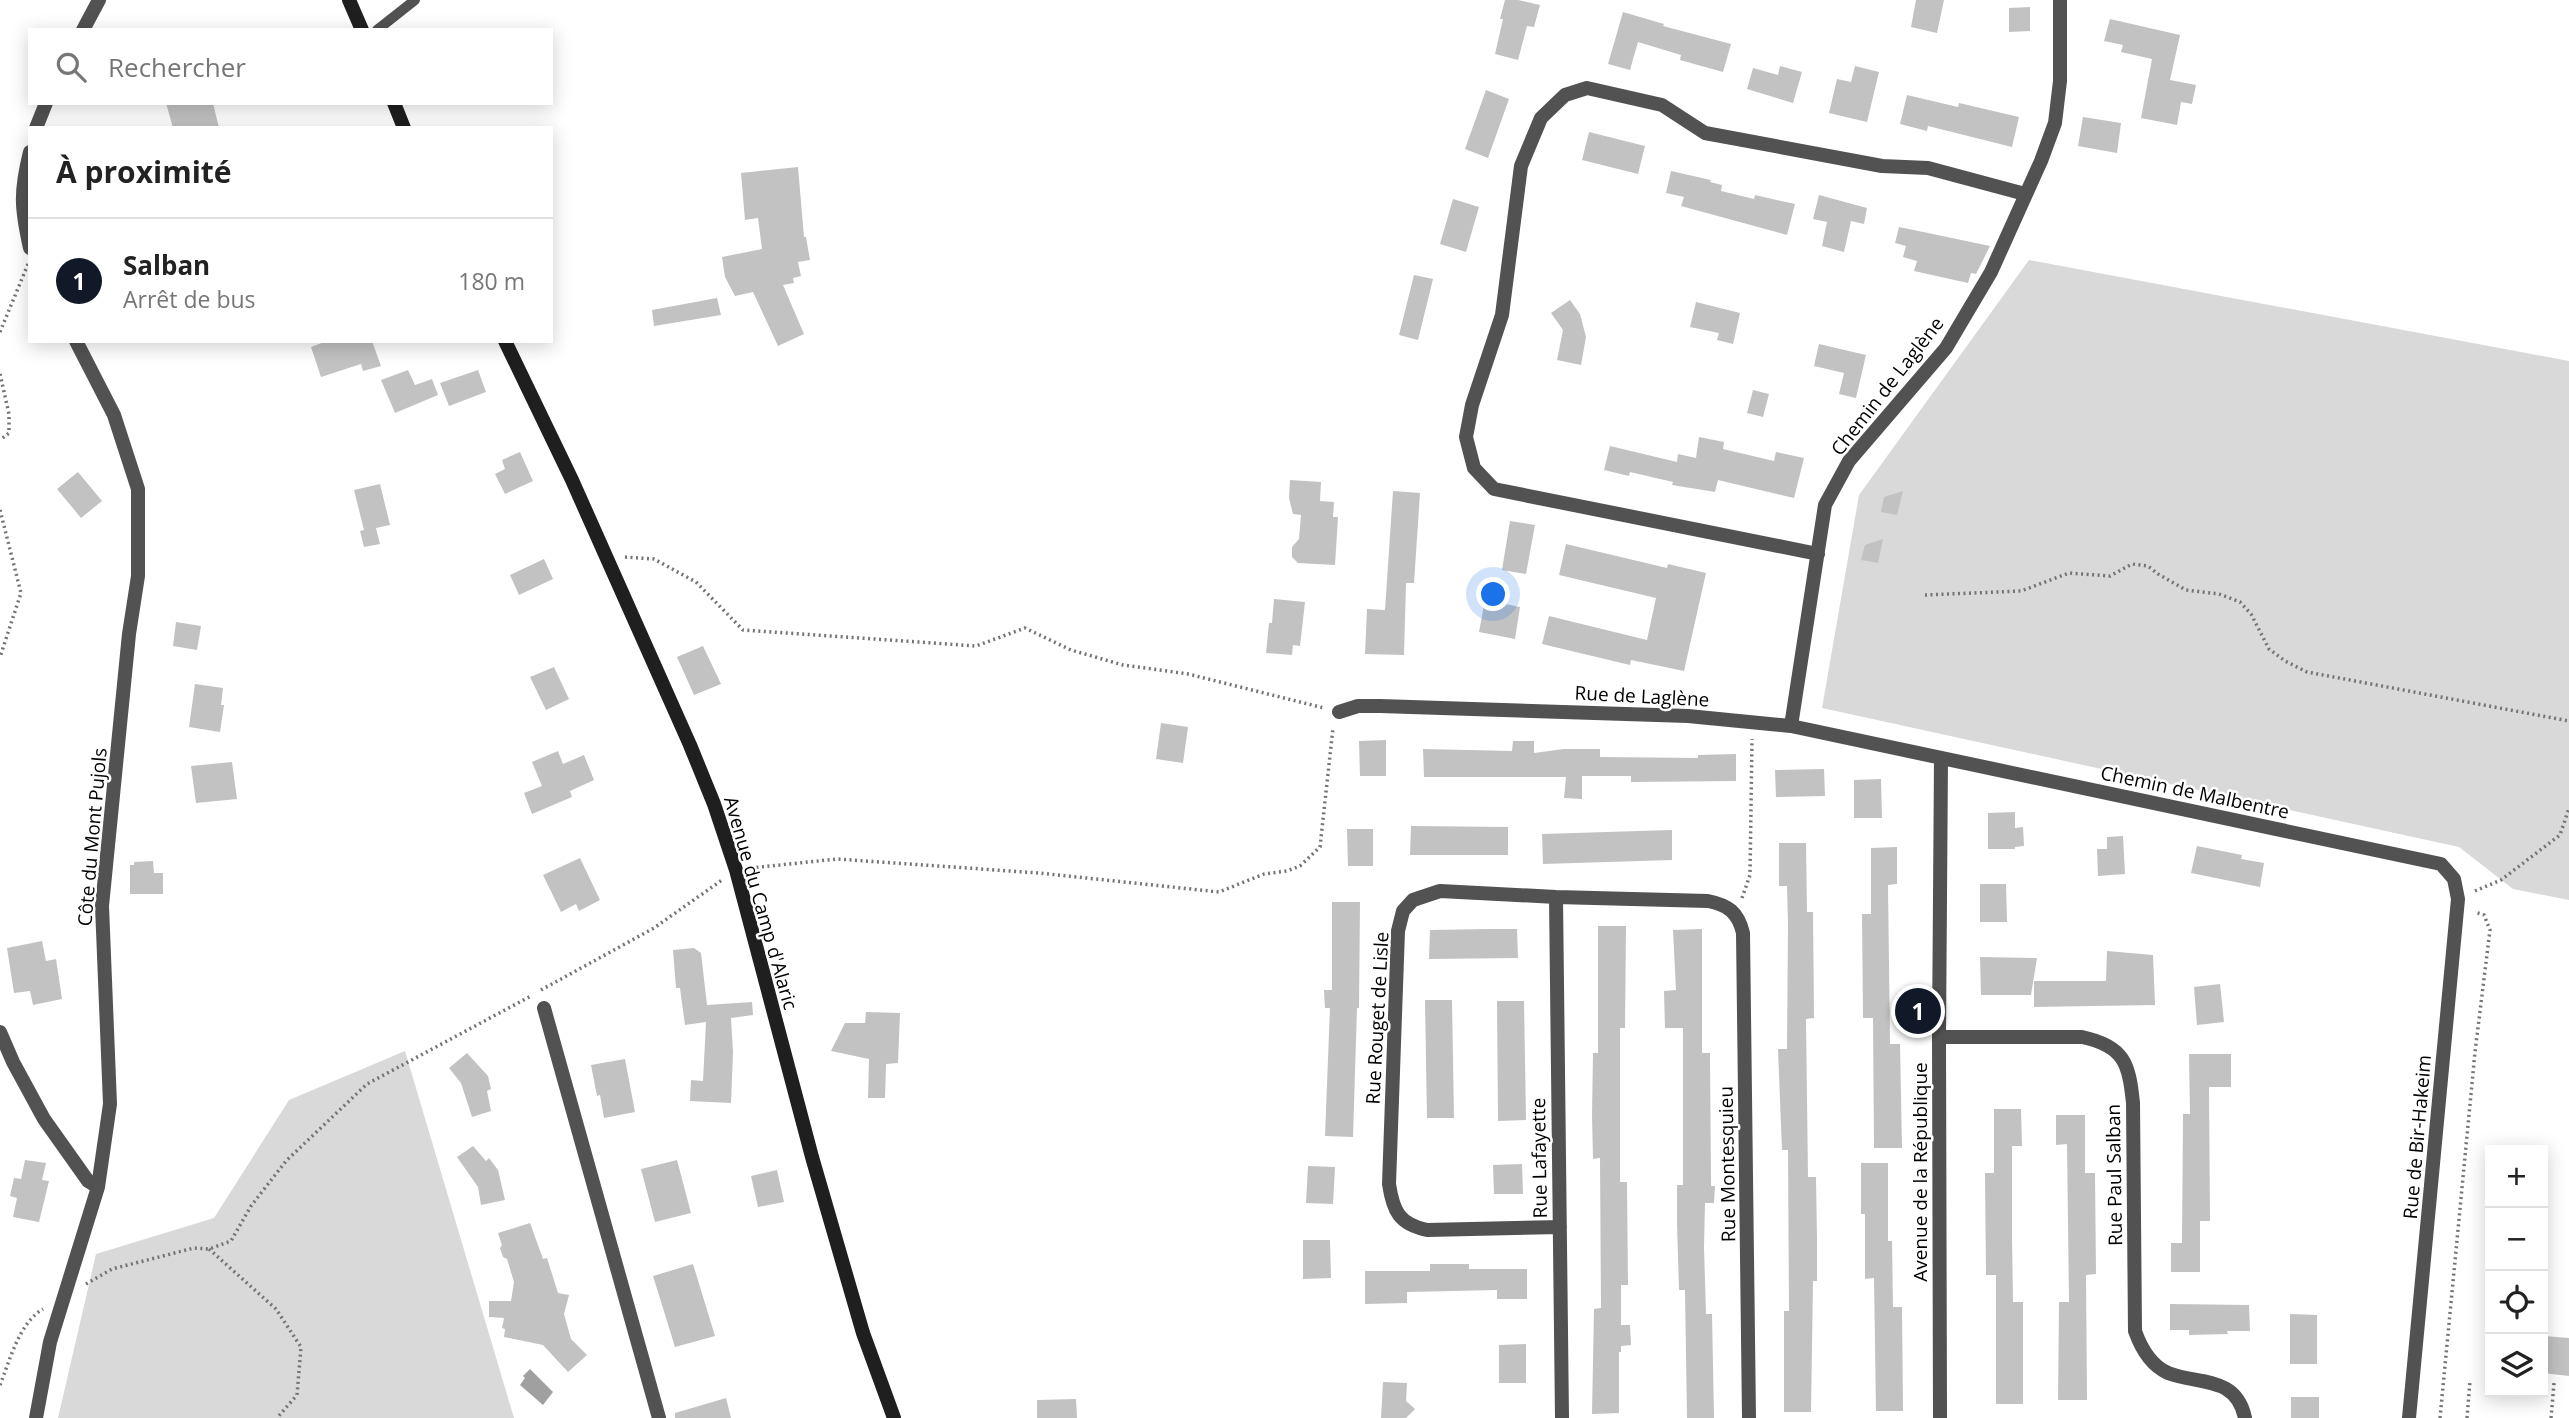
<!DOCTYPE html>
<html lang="fr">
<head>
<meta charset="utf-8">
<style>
  body { margin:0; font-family:"Open Sans",sans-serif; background:#f2f2f2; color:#222 }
  .controls { position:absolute; right:21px; bottom:21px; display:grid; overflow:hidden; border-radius:0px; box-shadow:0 4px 18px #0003 }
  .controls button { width:63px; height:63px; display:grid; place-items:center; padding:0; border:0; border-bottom:2px solid #e0e0e0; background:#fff; color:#222; font:35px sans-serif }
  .you { position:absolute; left:1494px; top:595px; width:24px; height:24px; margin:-18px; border:5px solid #fff; border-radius:50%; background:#1a73e8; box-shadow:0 0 0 10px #1a73e833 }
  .badge { display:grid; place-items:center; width:46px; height:46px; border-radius:50%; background:#111827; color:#fff; font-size:23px; font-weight:700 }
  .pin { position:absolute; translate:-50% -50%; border:4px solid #fff; box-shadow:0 2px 7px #0006 }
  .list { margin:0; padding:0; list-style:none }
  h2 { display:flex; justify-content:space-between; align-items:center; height:91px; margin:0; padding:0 28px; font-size:30px }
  h2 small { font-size:23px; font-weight:400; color:#767676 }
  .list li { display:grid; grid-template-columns:46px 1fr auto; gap:21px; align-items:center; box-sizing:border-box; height:126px; padding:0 28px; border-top:2px solid #e0e0e0 }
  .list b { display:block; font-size:26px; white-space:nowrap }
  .list p { margin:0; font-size:23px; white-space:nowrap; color:#767676 }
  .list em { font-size:23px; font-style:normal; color:#767676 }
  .icon { flex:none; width:38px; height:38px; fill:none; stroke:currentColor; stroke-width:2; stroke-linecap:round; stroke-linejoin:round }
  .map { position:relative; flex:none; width:2569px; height:1418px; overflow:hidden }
  .search { position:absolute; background:#fff; box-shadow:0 4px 18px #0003; left:28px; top:28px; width:525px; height:77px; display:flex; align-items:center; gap:18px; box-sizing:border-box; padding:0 24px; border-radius:0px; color:#767676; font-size:26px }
  .panel { position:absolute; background:#fff; box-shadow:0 4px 18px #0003; left:28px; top:126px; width:525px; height:217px; border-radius:0px }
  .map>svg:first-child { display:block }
  .green { fill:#d9d9d9 }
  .water { fill:#a0a0a0 }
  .building { fill:#c2c2c2 }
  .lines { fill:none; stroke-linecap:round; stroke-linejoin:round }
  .path { stroke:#747474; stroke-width:3.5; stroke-dasharray:2 3.5; stroke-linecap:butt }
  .service { stroke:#525252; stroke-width:10 }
  .minor { stroke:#525252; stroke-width:14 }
  .secondary { stroke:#1f1f1f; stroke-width:14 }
  .labels { text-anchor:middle; stroke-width:5; stroke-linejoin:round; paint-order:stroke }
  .street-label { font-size:19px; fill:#000; stroke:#fff }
</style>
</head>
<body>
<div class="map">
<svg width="2569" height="1418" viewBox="0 0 2569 1418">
  <rect width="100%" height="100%" fill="#fff"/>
  <!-- green -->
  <path class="green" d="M2029,260L2569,361V900L2513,889L2459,847L1822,708L1859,495Z
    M405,1051L514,1418H58L96,1254L214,1218L289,1100Z"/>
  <!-- water -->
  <path class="water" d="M530,1369L553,1392L543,1405L520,1385L525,1378L523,1376Z"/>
  <!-- building -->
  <path class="building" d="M1505,0H1518L1540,5L1534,27L1527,26L1518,60L1495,54L1503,19H1500Z
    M1916,0H1944L1937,33L1911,27Z
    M2030,7V31L2009,32V8Z
    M1623,12L1664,24L1663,26L1731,44L1723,72L1680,60L1681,55L1638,42L1630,70L1608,64Z
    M2110,19L2180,35L2170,80L2196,85L2192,104L2181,102L2177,125L2141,118L2152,59L2121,52L2123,45L2104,41Z
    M1780,66L1802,72L1793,103L1747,89L1753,68L1778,75Z
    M1855,66L1879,72L1867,122L1829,113L1837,79L1851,82Z
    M1486,90L1509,99L1488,158L1465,149Z
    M1907,95L1958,107L1959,103L2019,117L2012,147L1928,126L1927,131L1900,124Z
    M166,103H213L219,128H173Z
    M2083,117L2121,123L2117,153L2078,146Z
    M1589,132L1645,146L1638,174L1582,160Z
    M798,167L804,237H806L810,260L798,262L801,276L793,278L794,283L783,285L804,334L778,346L753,292L735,296L725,277L722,257L762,249L758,218L745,220L741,173Z
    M1671,171L1711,180L1710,182L1722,185L1721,191L1754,199L1755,195L1795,204L1787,235L1681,206L1684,197L1666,193Z
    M1819,195L1867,208L1864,224L1851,221L1844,252L1822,246L1827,222L1813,219Z
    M1453,199L1479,207L1466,252L1440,244Z
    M1899,227L1928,233L1990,246L1976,274L1971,273L1968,283L1914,271L1917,261L1903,257L1906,246L1895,243Z
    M1414,275L1433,279L1418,340L1399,335Z
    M717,298L721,315L654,326L652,310Z
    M1570,300L1580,314L1586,337L1581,365L1557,360L1563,330L1551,313Z
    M1696,302L1740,313L1733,344L1717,340L1719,333L1690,327Z
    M327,341H372L381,366L363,371L361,364L321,377L311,347Z
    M1819,344L1866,355L1856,398L1839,394L1844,373L1814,366Z
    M408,370L415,385L432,379L438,395L395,413L381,380Z
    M478,370L486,392L449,406L440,383Z
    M1753,390L1769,394L1763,417L1747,413Z
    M1699,437L1724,442L1723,449L1774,461L1776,452L1804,458L1794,498L1718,480L1715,492L1672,485L1673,482L1630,472L1629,476L1604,470L1610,446L1677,462L1678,454L1696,458Z
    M520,452L533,481L505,494L495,474L505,469L502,460Z
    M78,472L102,501L81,518L57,489Z
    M1290,480L1321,482L1320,501L1334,502L1333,517H1338L1335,565L1298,563L1292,557V547L1299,539L1301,515L1293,514L1289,498Z
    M380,484L390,525L376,528L380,544L364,547L360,531L364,530L354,490Z
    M1393,491L1420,493L1414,583H1406L1404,655L1365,654L1367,609L1385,610Z
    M1903,491L1897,515L1881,512L1884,497Z
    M1510,521L1535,525L1526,574L1502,570Z
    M1883,539L1878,563L1861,560L1865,545Z
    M1566,544L1667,568L1668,564L1706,573L1684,671L1631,660L1630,665L1542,644L1549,616L1647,640L1656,598L1559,575Z
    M544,559L553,579L519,595L510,575Z
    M1274,599L1305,602L1300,646L1293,645L1292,655L1266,653L1269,623H1272Z
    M1485,600L1520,607L1515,639L1479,632Z
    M176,622L201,626L197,650L173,646Z
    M703,646L721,684L694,695L677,657Z
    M554,667L569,699L546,710L530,677Z
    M195,684L223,688L221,705H224L220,732L189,727Z
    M1161,723L1188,727L1183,763L1156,759Z
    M1386,740V776H1360L1359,741Z
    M1513,741H1534V753L1564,749H1600V757L1698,758V755L1736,754V781L1631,782V776H1582V799L1564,798L1566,777H1424L1423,749L1512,751Z
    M558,751L563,764L584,755L594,780L570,791L572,797L532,814L524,793L542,786L532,762Z
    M232,762L237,799L196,803L191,766Z
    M1824,769L1825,796L1776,797L1775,770Z
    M1881,779L1882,818H1854V780Z
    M2015,812V828L2023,827L2024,846L2015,847V849H1988V813Z
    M1411,826L1508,827V855H1410Z
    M1347,829H1373V866H1348Z
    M1672,830V860L1543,864L1542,834Z
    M2123,836L2125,874L2098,876L2097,849H2107V837Z
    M1779,843H1806L1807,912H1813L1814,1018L1806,1019L1808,1177H1816L1817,1240V1281H1813L1811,1412H1784V1311H1789L1788,1150H1782L1778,1049H1787L1788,923L1787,886H1779Z
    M2197,846L2242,855L2241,859L2264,863L2260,887L2191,873Z
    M1897,847V884L1888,885L1890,1044H1900L1902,1148H1874L1873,1018H1863L1862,914H1871V848Z
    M580,858L600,900L579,911L576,904L561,912L543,875Z
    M153,861L154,873H163V894H130V865H134V862Z
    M1980,884H2006L2007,922H1980Z
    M1332,902H1360L1359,1008H1357L1353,1137L1325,1136L1330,1008H1325L1324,990H1332Z
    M1598,926H1626L1625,1028H1620V1182H1627L1628,1285H1621V1325H1630L1631,1345L1621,1346V1352H1619V1413L1592,1414L1594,1309L1601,1308L1600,1158L1593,1159L1592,1115L1593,1053H1598Z
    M1489,929H1517L1518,958L1429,959L1430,930Z
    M1702,929V1053H1710L1711,1186H1715L1714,1203H1705L1704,1247L1706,1314H1712L1714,1418H1687L1685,1290H1679L1677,1223V1185H1683V1028H1665L1664,991L1676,990L1673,930Z
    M42,941L46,961L56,959L62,999L33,1005L30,991L14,993L7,948Z
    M694,948L701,953L707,1005L752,1002L753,1015L731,1018L733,1052L731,1103L690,1101L691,1080L703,1081L706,1022L685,1025L680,988H676L673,950Z
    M2107,951L2153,955L2155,1005L2034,1007V981H2106Z
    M1980,957L2037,958L2031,995H1981Z
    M2220,984L2224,1022L2197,1025L2194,987Z
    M1425,1000H1452L1454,1118H1427Z
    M1497,1001H1524L1526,1120L1498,1121Z
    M866,1012L900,1013L898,1063L886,1064L885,1098H868L869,1059L831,1051L845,1023H865Z
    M467,1053L488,1076L491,1089L487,1091L491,1111L472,1117L461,1083L449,1068Z
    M2189,1054H2231V1087H2209L2210,1221H2200V1272H2171V1243H2182L2183,1114H2190Z
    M625,1059L635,1112L604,1118L600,1095L597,1096L591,1065Z
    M1994,1109H2021L2022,1146H2012V1238L2013,1302H2023V1404H1996V1275H1986L1985,1173H1994Z
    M2056,1115H2085V1173H2095L2096,1274L2086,1275L2087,1400H2058L2059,1302H2069L2067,1144L2056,1145Z
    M473,1146L486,1161L489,1158L498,1170L505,1200L481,1205L478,1187L457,1157Z
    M25,1160L46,1163L42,1180L49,1181L39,1222L13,1217L17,1198L10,1196L14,1178L21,1179Z
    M677,1160L691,1213L655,1222L641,1169Z
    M1861,1163H1888V1241H1892L1893,1307H1902L1903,1411H1876L1874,1278L1865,1279V1214H1861Z
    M1522,1164L1523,1194H1494L1493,1165Z
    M1308,1166L1335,1167L1333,1204L1306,1203Z
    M777,1170L784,1202L758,1207L751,1176Z
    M530,1223L543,1259L547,1258L558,1293L569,1295L564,1314L571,1339L587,1355L568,1372L543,1345L504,1337L505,1329L502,1328L504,1318L489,1317V1301H511L514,1282L507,1259L503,1257L500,1248L502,1245L498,1233Z
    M1303,1240H1330L1331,1278L1303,1279Z
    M693,1264L715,1336L675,1347L653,1276Z
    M1430,1264H1469V1269H1527V1299H1497V1290L1407,1292V1303L1365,1304V1271H1430Z
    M2170,1304L2249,1305L2250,1331H2227L2228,1334L2189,1335V1330H2170Z
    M2290,1314L2317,1315V1364H2290Z
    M2543,1336L2569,1338V1376L2543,1373Z
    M1526,1344V1383H1499V1345Z
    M1383,1382L1407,1383L1406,1401L1415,1409L1406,1418H1381Z
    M2291,1397H2319V1418H2291Z
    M726,1398L731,1418H675V1413Z
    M1076,1399L1077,1418H1037V1400Z"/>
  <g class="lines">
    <!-- path -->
    <path class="path" d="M0,332L28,264
      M0,374L9,414V433L0,440
      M0,510L21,593L0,657
      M625,557L654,559L696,582L743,630L976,646L1025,628L1071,650L1123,665L1188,674L1324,708
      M1925,595L2021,591L2069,573L2110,576L2132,564L2148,566L2158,574L2186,590L2219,594L2240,602L2251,614L2269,649L2285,661L2307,672L2569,721
      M751,868L837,859L1039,873L1219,892L1264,874L1287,871L1300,866L1320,847L1333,728
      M2475,891L2501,880L2560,835L2569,808
      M1742,898L1750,875L1752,739
      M541,990L654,928L722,880
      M209,1249L276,1309L301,1347L297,1395L277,1418
      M86,1284L112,1269L194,1248L209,1249L231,1241L251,1206L286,1161L367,1084L531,996
      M0,1385C10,1360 19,1323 43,1309
      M2440,1418L2475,1052L2490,930L2484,915L2475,912
      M2467,1418L2470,1381
      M2551,1418L2554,1383"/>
    <!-- service -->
    <path class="service" d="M377,30L415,0"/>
    <!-- minor -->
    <path class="minor" d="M83,30L99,0
      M36,128L46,103
      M30,152C20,192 21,208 30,248
      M1818,554L1494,489L1474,468L1466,437L1472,405L1502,315L1521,166L1541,118L1565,95L1587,88L1662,105L1705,133L1882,166L1928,168L2025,194
      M1339,712L1358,706H1380L1688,716L1791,726L2441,864L2454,879L2458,899L2409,1418
      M1791,726L1825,505L1849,461L1946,348L1991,272L2041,161L2055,123L2060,81V0
      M1556,897L1562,1418
      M544,1008L659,1418
      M0,1032L13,1062L44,1119L88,1181L98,1187
      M1939,1037H2082C2124,1046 2129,1063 2133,1103L2135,1331C2141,1348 2150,1365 2168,1373C2198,1385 2236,1375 2245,1418
      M1560,1227L1427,1230C1399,1224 1393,1211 1389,1184L1398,931L1403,911L1413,900L1440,891L1556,897L1708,901C1728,905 1738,912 1743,933L1749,1418
      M36,1418L50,1342L98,1187L110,1104L102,906L129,634L138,576V489L114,415L76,341
      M1940,1418L1939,1037L1941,758"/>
    <!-- secondary -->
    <path class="secondary" d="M349,0L362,30
      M394,103L404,128
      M505,341L572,480L690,745L714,804L736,870L812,1157L863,1333L894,1418"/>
  </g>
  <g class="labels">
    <!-- street labels -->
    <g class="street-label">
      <text transform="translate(1887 386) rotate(-52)" y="7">Chemin de Laglène</text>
      <text transform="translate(1642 696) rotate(3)" y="7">Rue de Laglène</text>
      <text transform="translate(2195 792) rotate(12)" y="7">Chemin de Malbentre</text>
      <text transform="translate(92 837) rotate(-85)" y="7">Côte du Mont Pujols</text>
      <text transform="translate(761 903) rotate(74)" y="7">Avenue du Camp d'Alaric</text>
      <text transform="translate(1377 1018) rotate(-87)" y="7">Rue Rouget de Lisle</text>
      <text transform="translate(2417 1137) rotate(-85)" y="7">Rue de Bir-Hakeim</text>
      <text transform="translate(1539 1158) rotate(-91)" y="7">Rue Lafayette</text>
      <text transform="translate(1727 1164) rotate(-91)" y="7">Rue Montesquieu</text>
      <text transform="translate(1920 1172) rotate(-90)" y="7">Avenue de la République</text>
      <text transform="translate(2114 1175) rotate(-91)" y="7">Rue Paul Salban</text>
    </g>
  </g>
</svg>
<div class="controls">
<button>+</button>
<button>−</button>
<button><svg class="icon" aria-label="locate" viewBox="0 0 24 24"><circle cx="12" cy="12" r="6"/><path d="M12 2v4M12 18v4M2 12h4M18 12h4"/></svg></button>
<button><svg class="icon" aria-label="layers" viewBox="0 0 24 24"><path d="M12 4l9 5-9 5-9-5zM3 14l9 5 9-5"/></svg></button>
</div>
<div class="you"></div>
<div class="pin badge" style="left:1918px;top:1011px">1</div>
<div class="search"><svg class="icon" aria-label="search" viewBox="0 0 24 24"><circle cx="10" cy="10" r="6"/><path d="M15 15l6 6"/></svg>Rechercher</div>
<section class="panel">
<h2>À proximité<small></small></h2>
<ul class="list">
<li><span class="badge">1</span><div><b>Salban</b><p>Arrêt de bus</p></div><em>180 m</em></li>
</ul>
</section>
</div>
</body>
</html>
